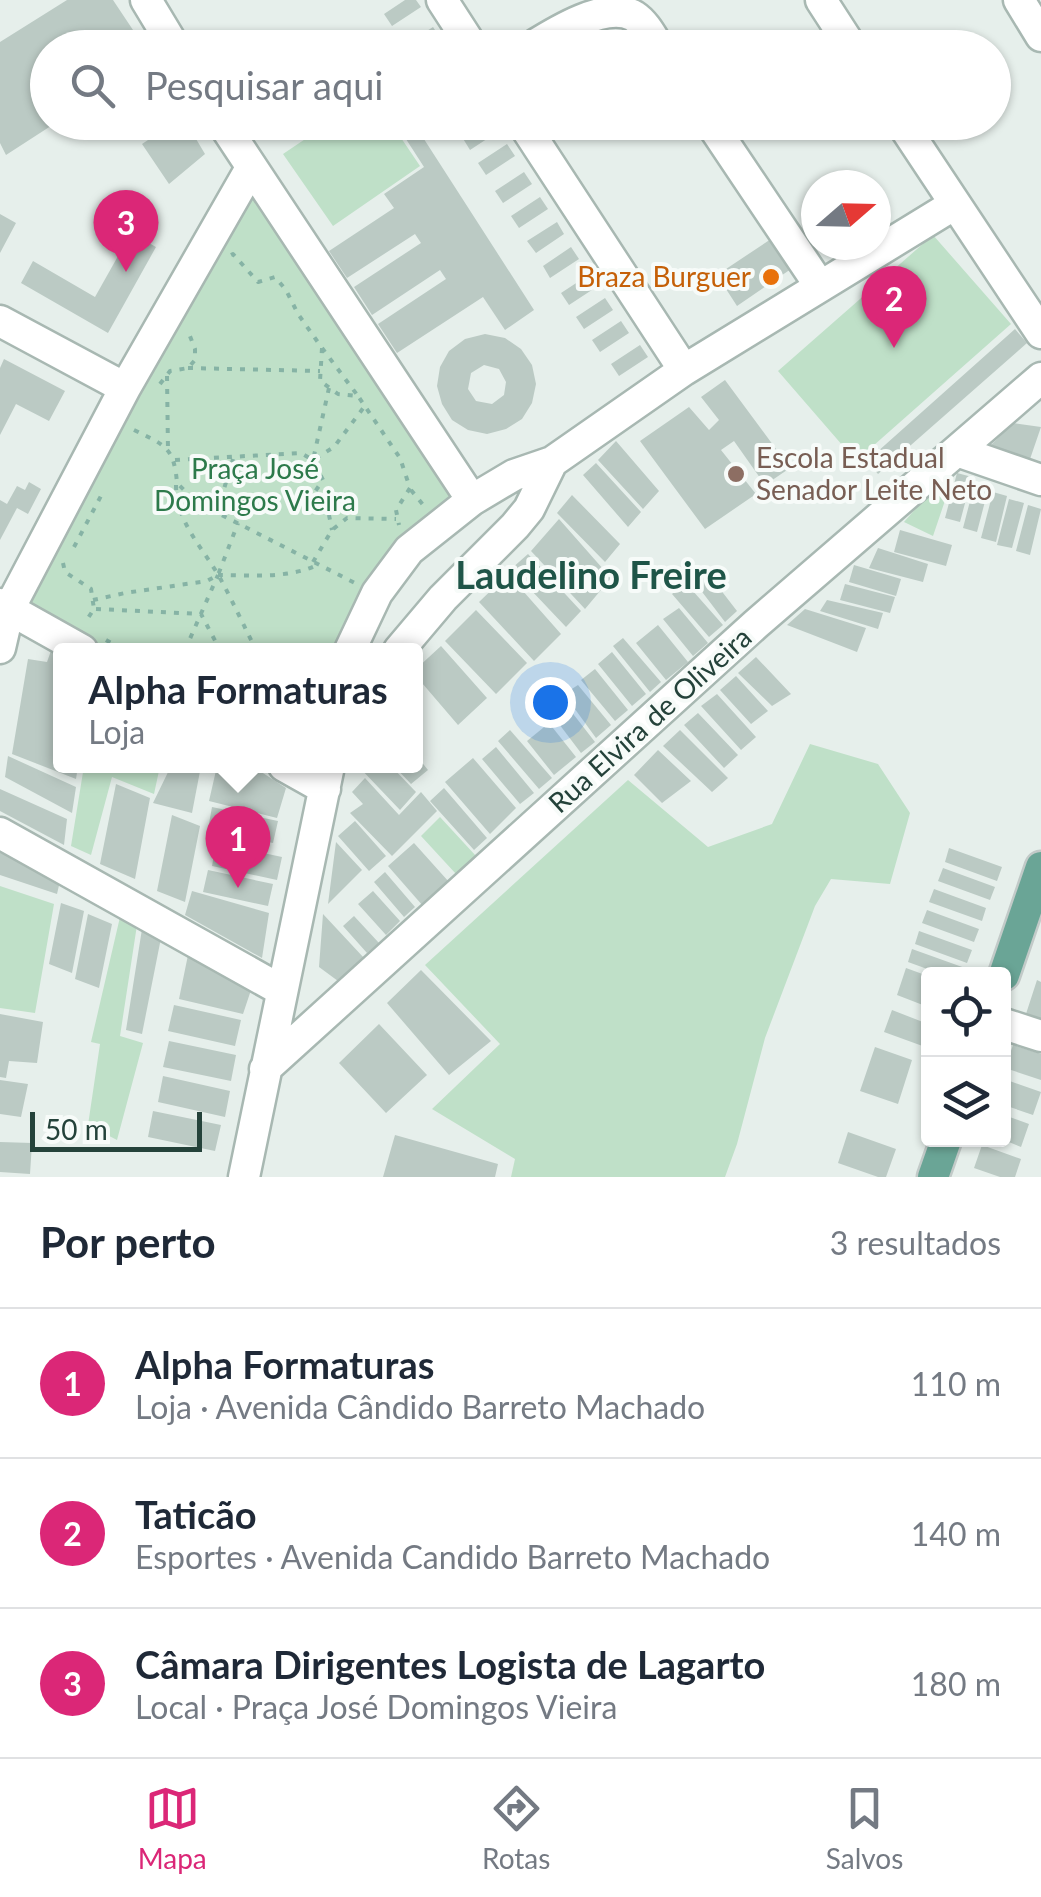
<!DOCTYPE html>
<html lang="pt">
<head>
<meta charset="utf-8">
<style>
  body { margin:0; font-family:Lato,sans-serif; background:#f6f6f7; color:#1f2937 }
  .controls { position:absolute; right:30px; bottom:30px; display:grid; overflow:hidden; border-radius:10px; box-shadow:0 2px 8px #0004 }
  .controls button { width:90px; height:90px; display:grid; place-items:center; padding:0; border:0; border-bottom:2px solid #e0e1e3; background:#fff; color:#1f2937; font:50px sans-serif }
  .compass { position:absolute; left:801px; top:170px; width:90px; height:90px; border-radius:50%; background:#fff; box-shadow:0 2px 8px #0004; rotate:70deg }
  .scale { position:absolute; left:30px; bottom:25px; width:172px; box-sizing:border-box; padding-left:10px; border:5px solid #24423a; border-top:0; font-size:28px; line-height:35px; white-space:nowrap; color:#24423a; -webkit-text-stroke:8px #f7fbf9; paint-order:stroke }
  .you { position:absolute; left:550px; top:702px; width:35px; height:35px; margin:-25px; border:8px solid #fff; border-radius:50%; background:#1a73e8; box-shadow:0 0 0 15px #1a73e833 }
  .badge { display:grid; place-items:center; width:65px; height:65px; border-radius:50%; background:#db2777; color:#fff; font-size:32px; font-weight:700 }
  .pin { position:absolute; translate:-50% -82px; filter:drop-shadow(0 2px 5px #0008) }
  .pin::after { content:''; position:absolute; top:52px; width:35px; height:30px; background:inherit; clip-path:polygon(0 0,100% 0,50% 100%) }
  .popup { position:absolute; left:53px; top:643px; width:370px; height:130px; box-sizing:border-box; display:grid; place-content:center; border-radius:10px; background:#fff; filter:drop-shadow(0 2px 8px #0005); font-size:32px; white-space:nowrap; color:#747a83 }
  .popup b { font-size:38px; color:#1f2937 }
  .popup::after { content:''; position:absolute; left:50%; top:100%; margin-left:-20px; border:20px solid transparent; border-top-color:#fff }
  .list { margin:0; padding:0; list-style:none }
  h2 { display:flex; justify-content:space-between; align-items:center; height:130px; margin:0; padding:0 40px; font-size:42px }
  h2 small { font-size:32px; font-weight:400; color:#747a83 }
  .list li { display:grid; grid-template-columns:65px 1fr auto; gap:30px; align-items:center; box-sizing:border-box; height:150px; padding:0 40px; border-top:2px solid #e0e1e3 }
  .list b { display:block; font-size:38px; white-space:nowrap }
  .list p { margin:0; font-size:32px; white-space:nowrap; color:#747a83 }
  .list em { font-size:32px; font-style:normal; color:#747a83 }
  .icon { flex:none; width:55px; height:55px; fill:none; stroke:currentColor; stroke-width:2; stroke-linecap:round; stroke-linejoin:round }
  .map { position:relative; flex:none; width:1041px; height:1177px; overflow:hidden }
  .search { position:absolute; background:#fff; box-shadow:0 2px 8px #0004; left:30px; right:30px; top:30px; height:110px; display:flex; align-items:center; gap:25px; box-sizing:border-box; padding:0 35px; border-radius:55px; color:#747a83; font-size:38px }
  .sheet { height:580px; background:#fff }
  nav { display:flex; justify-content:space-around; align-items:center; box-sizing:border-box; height:140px; border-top:2px solid #e0e1e3; background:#fff; font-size:28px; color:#747a83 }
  nav a { display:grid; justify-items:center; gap:5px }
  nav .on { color:#db2777 }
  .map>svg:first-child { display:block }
  .green { fill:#bfe0c8 }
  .building { fill:#bbcac4; fill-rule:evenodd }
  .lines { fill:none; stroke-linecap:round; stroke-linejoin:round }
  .minor-casing { stroke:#a8b8b2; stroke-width:35 }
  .major-casing { stroke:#c2cac8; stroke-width:35 }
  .path { stroke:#86b3a5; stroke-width:4; stroke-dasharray:5 8; stroke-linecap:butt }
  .minor { stroke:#fff; stroke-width:30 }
  .major { stroke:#6aa596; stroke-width:30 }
  .food-dot { fill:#e8710a; stroke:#f7fbf9; stroke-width:4 }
  .education-dot { fill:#8d6e63; stroke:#f7fbf9; stroke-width:4 }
  .labels { text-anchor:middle; stroke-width:8; stroke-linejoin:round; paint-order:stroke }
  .food-label { font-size:28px; fill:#c56008; stroke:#f7fbf9; text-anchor:end }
  .education-label { font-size:28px; fill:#785e54; stroke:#f7fbf9; text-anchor:start }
  .park-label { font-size:28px; fill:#2d7a4b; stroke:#f7fbf9 }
  .street-label { font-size:28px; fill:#24423a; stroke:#f7fbf9 }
  .district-label { font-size:38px; font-weight:bold; fill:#1f5548; stroke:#f7fbf9 }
</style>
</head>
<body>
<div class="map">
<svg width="1041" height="1177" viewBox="0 0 1041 1177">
  <rect width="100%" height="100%" fill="#e6efeb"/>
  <!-- green -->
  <path class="green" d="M329,123H391L420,166L333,226L283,154Z
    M253,188L456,504L404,541L354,601L343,650H97L20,607Z
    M933,235L1011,324L856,461L778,371Z
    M951,468L954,474L933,536L904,522Z
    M810,744L878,764L910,813L890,884L831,879L815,906L765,1038L737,1144L725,1177H511L515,1159L432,1109L500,1044L425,965L628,780L708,847L772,824Z
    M84,766H160L154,794L112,777L91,855L71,846Z
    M440,817L476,856L456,874L421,836Z
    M0,886L54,904L35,1013L0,1008Z
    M120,917L137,925L120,1036L143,1043L117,1140L88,1125L100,1044L91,1042Z"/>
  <!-- building -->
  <path class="building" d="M67,0H113L145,48H48V122H57L6,155L0,143V42Z
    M405,0H416L421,7L392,26L384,14Z
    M433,27L441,39L428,48H401Z
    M175,122H186L205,154L169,184L142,144Z
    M395,122H413L534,310L505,330L483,297L397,353L378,324L446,279L440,270L372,315L354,287L421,243L415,234L347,278L329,251L394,208L384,194L424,167Z
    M485,122H494L499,131L470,150L462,137Z
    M507,144L515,156L486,175L478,163Z
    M524,172L532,184L503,203L495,191Z
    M540,197L548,209L519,228L511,216Z
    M0,214L16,223L0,253Z
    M557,222L564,234L536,253L527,241Z
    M131,233L156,247L108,333L21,283L33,261L95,297Z
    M771,239L791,269L737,306L717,275Z
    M571,247L579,259L550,278L543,266Z
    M590,274L598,286L569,305L561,293Z
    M605,298L613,310L584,329L576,317Z
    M621,321L629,333L600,352L592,340Z
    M1015,329L1027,343L878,474L867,461Z
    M485,334L505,338L521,349L532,365L536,384L532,403L522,419L506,429L487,434L468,430L452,420L442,404L437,386L440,367L449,351L465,339ZM484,365L499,369L506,382L504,395L492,404L476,401L468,389L471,373Z
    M640,345L648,357L619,376L611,364Z
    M4,359L65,391L49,421L16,404L0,435V368Z
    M725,380L790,468L765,485L734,441L721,450L756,494L705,529L640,441L689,407L709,430L719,420L701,397Z
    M1013,423L1041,427L1029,462L986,450Z
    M616,441L659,491L643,509L598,460Z
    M596,463L641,512L628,527L583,475Z
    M957,473L972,477L960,522L945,518Z
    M29,482L41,489L28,514L17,508L0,540V500L7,504L17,486L25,490Z
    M975,482L989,486L977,532L963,528Z
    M993,492L1007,496L996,542L981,538Z
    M572,495L620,544L605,562L557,513Z
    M1009,499L1024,503L1012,548L997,545Z
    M1028,505L1041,509L1030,555L1016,551Z
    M559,519L611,578L585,609L531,551Z
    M900,530L952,545L946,566L894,552Z
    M878,548L928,564L923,582L869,568Z
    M528,554L581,611L566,627L511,569Z
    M854,565L901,579L896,596L849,582Z
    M703,567L737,611L725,622L690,576Z
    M508,574L561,634L534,661L479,602Z
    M685,582L723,625L709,637L672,594Z
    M845,584L895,597L890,613L840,600Z
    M827,600L883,613L878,629L820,611Z
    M679,608L708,643L693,656L663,619Z
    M805,609L866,628L857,652L787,625Z
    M476,610L527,663L496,694L445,641Z
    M658,625L688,662L666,680L636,643Z
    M623,638L661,682L650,692L613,646Z
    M441,646L487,698L458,725L416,676V669Z
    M52,648L61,652V766H78L76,779L12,754L28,659L47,662Z
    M612,652L646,694L632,706L598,664Z
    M756,657L791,694L772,706L738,673Z
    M595,669L628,710L615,721L581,680Z
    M736,676L768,711L751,724L720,690Z
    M578,685L611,725L596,738L564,694Z
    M717,694L756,737L741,750L701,706Z
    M567,706L595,742L581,753L553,716Z
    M698,713L738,755L724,768L684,725Z
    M549,723L576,757L554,775L527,741Z
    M510,730L552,778L539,789L498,741Z
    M680,730L728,778L712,792L663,746Z
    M496,747L534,793L520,804L482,759Z
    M658,750L691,781L662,803L634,775Z
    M416,755L428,770L411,784L394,766H416Z
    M8,756L76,787L72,813L5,777Z
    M473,758L516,808L490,834L445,782Z
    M171,766H201L192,813L153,803Z
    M217,766H252L286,788L277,818L209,801Z
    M358,766H391L416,792L400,810Z
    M365,778L399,815L421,792L437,811L392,856L350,813L363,804L352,792Z
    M116,784L150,798L135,879L100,864Z
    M444,788L487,838L474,850L430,801Z
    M0,789L67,819L64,845L0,811Z
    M212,807L278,821L273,843L208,829Z
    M172,815L200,826L185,902L157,891Z
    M355,821L386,856L369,871L338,836Z
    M336,842L362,870L328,904Z
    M216,843L282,857L277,880L212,866Z
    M414,843L449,882L423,906L388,866Z
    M949,848L1002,867L997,881L945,862Z
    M0,851L60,881L57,894L0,875Z
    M943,868L995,887L990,900L938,881Z
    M208,870L273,884L268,906L203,892Z
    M385,872L415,907L404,917L374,882Z
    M934,889L986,908L982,921L929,902Z
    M192,891L269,913L262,958L185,915Z
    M373,891L400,921L386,935L358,904Z
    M61,903L84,911L72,973L49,964Z
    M927,910L979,929L974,942L922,923Z
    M88,914L112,924L99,988L75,979Z
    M323,914L364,958L338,981L319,967Z
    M354,916L379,943L367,953L343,926Z
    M142,929L161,938L142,1034L126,1030Z
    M919,931L972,950L967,963L915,944Z
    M912,949L965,968L963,974H941L908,962Z
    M188,955L252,987L243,1014L179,999Z
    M906,968L928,976V1007L897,995Z
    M421,970L491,1041L449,1075L387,1003Z
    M1037,980L1041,982V1021L1025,1017Z
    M174,1005L241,1020L235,1046L168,1031Z
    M892,1010L928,1024V1048L884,1032Z
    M0,1014L43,1022L37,1063L9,1061L6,1078L0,1077Z
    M379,1024L427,1075L386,1113L339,1063Z
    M169,1041L236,1055L231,1081L163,1067Z
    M1013,1045L1041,1054V1080L1005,1068Z
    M875,1047L912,1060L898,1104L860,1091Z
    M163,1076L230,1091L225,1117L158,1102Z
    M1004,1079L1041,1092L1033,1115L1004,1105Z
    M0,1080L28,1084L21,1117L0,1114Z
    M153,1111L221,1125L215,1151L148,1137Z
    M1004,1115L1029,1124L1021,1147L1004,1140Z
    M848,1132L896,1149L886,1177H878L838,1163Z
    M395,1135L498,1164L495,1177H383Z
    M0,1142L32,1143L30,1174L0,1172Z
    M982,1145L1021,1159L1015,1177H1000L974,1168Z"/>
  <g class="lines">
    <!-- minor casing -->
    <g class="minor-casing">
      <path id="minor" d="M146,0L175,48
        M442,0L473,48
        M821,0L852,48
        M1019,0L1041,36
        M530,48C554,33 606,0 634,16C645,23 652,37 659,48
        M222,122L472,500
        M522,122L684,370
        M710,122L820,286
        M901,122L1041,333
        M0,321L125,388
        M957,451L1041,480
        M0,604L82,650
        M0,648L9,609L125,388L251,168
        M350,650L377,593L409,550L472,500L514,475L552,462L684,370L955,204
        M399,650L443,598L515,526L529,509L552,462
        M284,766L325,789
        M0,833L281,990
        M1004,1024L1041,1036
        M265,1069L756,624L1041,378
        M244,1177L329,766"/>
    </g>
    <!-- major casing -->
    <g class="major-casing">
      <path id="major" d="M1004,975L1041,867
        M933,1177L946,1140"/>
    </g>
    <!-- path -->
    <path class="path" d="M231,255L233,254L258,282L275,277L286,290L298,314L322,348L320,381L338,394L358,396L400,458L410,488L396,510L399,525
      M322,348L358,396
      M188,368L320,371
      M167,376L168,451
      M160,384L170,371L188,368L195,360V349L188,331
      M329,388L313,460L323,480L312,496L327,505L332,530
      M134,430C164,445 174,446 177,483L196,502L355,583
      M175,460L301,453L313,460L334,447L364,407
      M176,485C176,522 203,548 220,578C233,602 244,626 256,650
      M411,490L424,506
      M217,512L233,459
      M74,547L102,494
      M313,562L332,530L347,518L396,519
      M63,563L65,572L91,589L94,609L86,621
      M218,575C250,575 288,579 317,565
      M93,600L125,593L207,581L218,575L238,523
      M96,609L201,614L220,650
      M106,640L123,650
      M185,650L218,575"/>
    <!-- minor -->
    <use href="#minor" class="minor"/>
    <!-- major -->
    <use href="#major" class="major"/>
  </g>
  <!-- markers -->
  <circle class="food-dot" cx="771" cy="277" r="10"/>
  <circle class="education-dot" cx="736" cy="474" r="10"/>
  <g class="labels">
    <!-- food labels -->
    <g class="food-label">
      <text x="751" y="287">Braza Burguer</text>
    </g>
    <!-- education labels -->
    <g class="education-label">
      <text x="756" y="468">Escola Estadual<tspan x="756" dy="32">Senador Leite Neto</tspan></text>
    </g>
    <!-- park labels -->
    <g class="park-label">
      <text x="255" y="479">Praça José<tspan x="255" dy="32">Domingos Vieira</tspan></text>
    </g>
    <!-- street labels -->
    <g class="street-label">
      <text transform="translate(650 720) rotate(-42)" y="10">Rua Elvira de Oliveira</text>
    </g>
    <!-- district labels -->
    <g class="district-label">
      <text x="591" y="589">Laudelino Freire</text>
    </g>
  </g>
</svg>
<div class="controls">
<button><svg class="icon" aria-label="locate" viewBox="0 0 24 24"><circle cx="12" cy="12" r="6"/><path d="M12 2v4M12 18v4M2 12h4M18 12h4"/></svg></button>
<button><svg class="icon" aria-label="layers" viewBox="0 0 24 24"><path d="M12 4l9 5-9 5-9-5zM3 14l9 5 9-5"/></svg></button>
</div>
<svg class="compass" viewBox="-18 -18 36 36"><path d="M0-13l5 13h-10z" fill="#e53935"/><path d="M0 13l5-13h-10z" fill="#747a83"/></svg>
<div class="scale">50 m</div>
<div class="you"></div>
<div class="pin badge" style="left:238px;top:888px">1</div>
<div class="popup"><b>Alpha Formaturas</b>Loja</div>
<div class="pin badge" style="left:894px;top:348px">2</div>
<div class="pin badge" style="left:126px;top:272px">3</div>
<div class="search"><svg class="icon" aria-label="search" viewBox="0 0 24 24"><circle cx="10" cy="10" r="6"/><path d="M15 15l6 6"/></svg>Pesquisar aqui</div>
</div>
<section class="sheet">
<h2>Por perto<small>3 resultados</small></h2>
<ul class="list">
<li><span class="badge">1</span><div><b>Alpha Formaturas</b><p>Loja · Avenida Cândido Barreto Machado</p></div><em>110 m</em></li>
<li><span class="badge">2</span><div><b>Taticão</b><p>Esportes · Avenida Candido Barreto Machado</p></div><em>140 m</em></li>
<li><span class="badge">3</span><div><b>Câmara Dirigentes Logista de Lagarto</b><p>Local · Praça José Domingos Vieira</p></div><em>180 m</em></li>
</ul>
</section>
<nav>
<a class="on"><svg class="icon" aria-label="map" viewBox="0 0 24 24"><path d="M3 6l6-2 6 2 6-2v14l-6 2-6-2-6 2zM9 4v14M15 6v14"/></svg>Mapa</a>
<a><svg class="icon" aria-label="directions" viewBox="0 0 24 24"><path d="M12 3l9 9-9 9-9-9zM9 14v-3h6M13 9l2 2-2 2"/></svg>Rotas</a>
<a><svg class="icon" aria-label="saved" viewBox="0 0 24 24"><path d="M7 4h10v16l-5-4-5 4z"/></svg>Salvos</a>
</nav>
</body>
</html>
